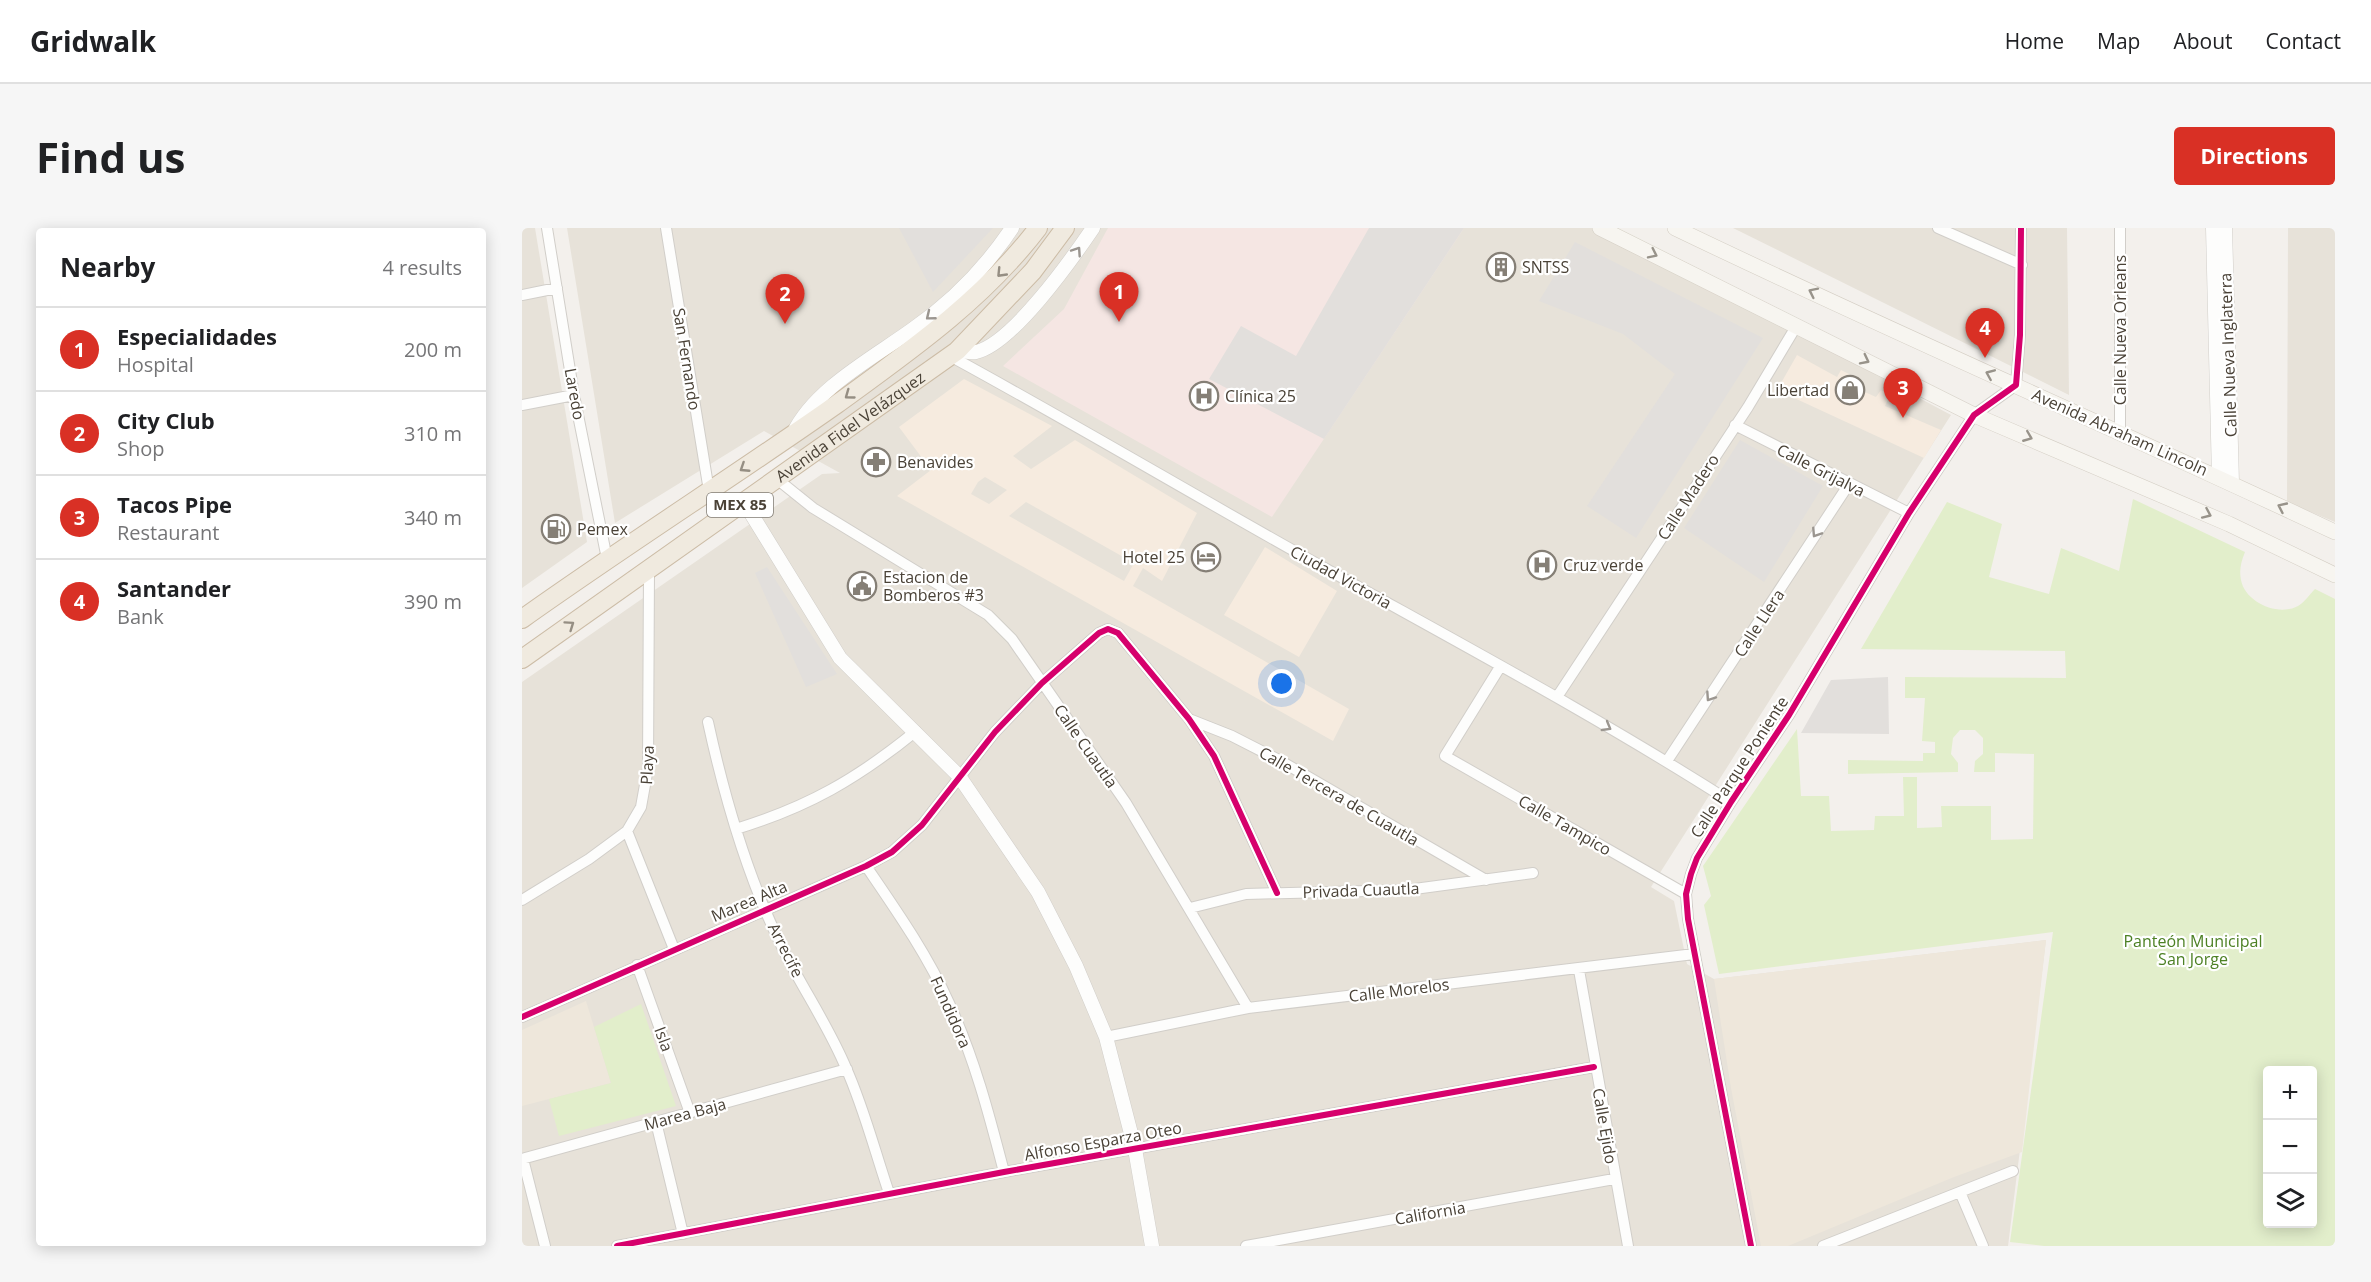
<!DOCTYPE html>
<html lang="en">
<head>
<meta charset="utf-8">
<style>
  body { margin:0; font-family:"Open Sans",sans-serif; background:#f6f6f6; color:#202124 }
  .controls { position:absolute; right:18px; bottom:18px; display:grid; overflow:hidden; border-radius:6px; box-shadow:0 3px 15px #0003 }
  .controls button { width:54px; height:54px; display:grid; place-items:center; padding:0; border:0; border-bottom:2px solid #e0e0e0; background:#fff; color:#202124; font:30px sans-serif }
  .you { position:absolute; left:760px; top:456px; width:21px; height:21px; margin:-15px; border:4px solid #fff; border-radius:50%; background:#1a73e8; box-shadow:0 0 0 9px #1a73e833 }
  .badge { display:grid; place-items:center; width:39px; height:39px; border-radius:50%; background:#d93025; color:#fff; font-size:20px; font-weight:700 }
  .pin { position:absolute; translate:-50% -50px; filter:drop-shadow(0 2px 3px #0008) }
  .pin::after { content:''; position:absolute; top:32px; width:21px; height:18px; background:inherit; clip-path:polygon(0 0,100% 0,50% 100%) }
  .list { margin:0; padding:0; list-style:none }
  h2 { display:flex; justify-content:space-between; align-items:center; height:78px; margin:0; padding:0 24px; font-size:26px }
  h2 small { font-size:20px; font-weight:400; color:#757577 }
  .list li { display:grid; grid-template-columns:39px 1fr auto; gap:18px; align-items:center; box-sizing:border-box; height:84px; padding:0 24px; border-top:2px solid #e0e0e0 }
  .list b { display:block; font-size:22px; white-space:nowrap }
  .list p { margin:0; font-size:20px; white-space:nowrap; color:#757577 }
  .list em { font-size:20px; font-style:normal; color:#757577 }
  .icon { flex:none; width:33px; height:33px; fill:none; stroke:currentColor; stroke-width:2; stroke-linecap:round; stroke-linejoin:round }
  .map { position:relative; flex:none; width:1813px; height:1018px; overflow:hidden; border-radius:6px }
  header { display:flex; align-items:center; gap:36px; box-sizing:border-box; height:84px; padding:0 30px; background:#fff; border-bottom:2px solid #e0e0e0 }
  header strong { font-size:28px }
  nav { display:flex; gap:33px; margin-inline-start:auto; font-size:21px }
  .intro { display:flex; align-items:center; justify-content:space-between; box-sizing:border-box; height:144px; padding:0 36px }
  h1 { margin:0; font-size:42px }
  .button { padding:15px 27px; border-radius:6px; background:#d93025; color:#fff; font-size:21px; font-weight:700 }
  main { display:flex; gap:36px; padding:0 36px }
  aside { flex:1; background:#fff; border-radius:6px; box-shadow:0 3px 15px #0003 }
  .map>svg:first-child { display:block }
  .residential { fill:#e7e2d9 }
  .commercial { fill:#f6ebdf; fill-rule:evenodd }
  .education { fill:#eee7db }
  .medical { fill:#f5e6e3 }
  .green { fill:#e2eecb; fill-rule:evenodd }
  .parking { fill:#e2dfdc }
  .lines { fill:none; stroke-linecap:round; stroke-linejoin:round }
  .minor-casing { stroke:#d1cec9; stroke-width:12 }
  .tertiary-casing { stroke:#d1cec9; stroke-width:15 }
  .secondary-casing { stroke:#d4cec4; stroke-width:16 }
  .trunk-casing { stroke:#ccbca6; stroke-width:20 }
  .minor { stroke:#fdfdfc; stroke-width:10 }
  .tertiary { stroke:#fdfdfc; stroke-width:14 }
  .secondary { stroke:#f7f5f0; stroke-width:15 }
  .trunk { stroke:#f0eadf; stroke-width:18 }
  .cycleway-casing { stroke:#fff; stroke-width:10 }
  .cycleway { stroke:#d6006c; stroke-width:6 }
  .oneway { stroke:#9b9690 }
  .oneway2 { stroke:#98938a }
  .oneway3 { stroke:#958e83 }
  .labels { text-anchor:middle; stroke-width:4.5; stroke-linejoin:round; paint-order:stroke }
  .shield { fill:#fff; stroke:#807b73; stroke-width:1.5 }
  .shield-label { font-size:15px; font-weight:bold; fill:#4a4237 }
  .poi-label { font-size:16px; fill:#4a4237; stroke:#fff; text-anchor:start }
  .street-label { font-size:16px; fill:#4a4237; stroke:#fff }
  .park-label { font-size:16px; fill:#4d8125; stroke:#fff }
</style>
</head>
<body>
<header>
<strong>Gridwalk</strong>
<nav><a>Home</a><a>Map</a><a>About</a><a>Contact</a></nav>
</header>
<div class="intro"><h1>Find us</h1><a class="button">Directions</a></div>
<main>
<aside>
<h2>Nearby<small>4 results</small></h2>
<ul class="list">
<li><span class="badge">1</span><div><b>Especialidades</b><p>Hospital</p></div><em>200 m</em></li>
<li><span class="badge">2</span><div><b>City Club</b><p>Shop</p></div><em>310 m</em></li>
<li><span class="badge">3</span><div><b>Tacos Pipe</b><p>Restaurant</p></div><em>340 m</em></li>
<li><span class="badge">4</span><div><b>Santander</b><p>Bank</p></div><em>390 m</em></li>
</ul>
</aside>
<div class="map">
<svg width="1813" height="1018" viewBox="0 0 1813 1018">
  <rect width="100%" height="100%" fill="#f3f0ec"/>
  <!-- residential -->
  <path class="residential" d="M0,0H13L65,314L0,360Z
    M45,0H1079L1429,187L1129,659L1152,673L1165,736L1192,751L1524,712L1486,1018H0V454L300,246L318,245L242,203L93,295Z
    M1211,0H1545L1547,167Z
    M1766,0H1813V294L1765,274Z"/>
  <!-- commercial -->
  <path class="commercial" d="M1275,127L1315,149L1319,142L1339,152L1336,161L1354,169L1359,162L1368,167L1363,178L1419,202L1402,230L1255,162Z
    M442,151L530,198L491,228L509,241L553,212L675,285L640,353L621,340L611,358L827,481L811,513L375,268L409,242L377,199ZM463,249L485,262L467,276L449,266L456,254ZM504,274L612,335L602,353L487,288Z
    M743,319L815,363L777,429L702,387Z"/>
  <!-- education -->
  <path class="education" d="M1524,712L1500,924L1432,949L1266,1018H1239L1209,860L1192,751Z
    M64,773L89,855L0,878V802Z"/>
  <!-- medical -->
  <path class="medical" d="M586,0H942L750,289L481,138L542,81Z"/>
  <!-- green -->
  <path class="green" d="M1611,271L1723,324C1719,334 1717,342 1719,352C1723,374 1756,389 1776,378C1782,375 1788,366 1793,361L1813,371V1018H1522L1488,1014L1531,704L1197,746L1182,677L1189,668L1181,638L1275,501L1279,568H1307L1309,603L1352,602L1353,588H1382L1381,549H1395V600L1420,599L1419,578H1469V612L1511,611L1512,526L1473,525V544H1452L1453,533L1461,526V510L1453,502H1438L1431,510L1429,526L1436,535V544L1326,546V532L1401,533V525H1413V514L1400,513L1403,470H1383V449L1544,450L1543,423L1339,421L1425,274L1480,296L1467,349L1527,366L1539,320L1597,343ZM1746,842H1790V996H1746Z
    M119,776L154,878L37,908L27,871L89,855L72,799Z"/>
  <!-- parking -->
  <path class="parking" d="M377,0H471L411,64Z
    M847,0H942L802,211L687,151L719,98L774,128Z
    M1053,14L1241,110L1114,310L1065,278L1153,146L1101,106L1017,73Z
    M1218,212L1301,258L1242,354L1162,300Z
    M245,339L315,446L284,459L233,345Z
    M1366,449L1367,506L1279,505L1309,452Z"/>
  <g class="lines">
    <!-- minor casing -->
    <g class="minor-casing">
      <path id="minor" d="M25,0L52,167L85,331
        M144,0L187,263
        M1416,0L1500,37
        M0,67L35,60
        M428,128C553,196 675,269 799,338C937,415 1076,489 1209,574
        M0,177L52,167
        M1213,197L1387,285
        M1598,203V0
        M255,251L291,280L466,387L490,411L604,575L726,780
        M978,439L923,528L1164,666
        M1035,469L1226,179L1275,97
        M667,491L710,508L757,532L964,652
        M186,494C203,572 226,652 262,723C282,763 307,799 324,840C342,880 353,924 367,965
        M1145,533L1327,256
        M214,601C286,579 335,551 394,503
        M105,603L152,721
        M344,638C374,682 405,726 427,775C452,829 467,886 482,944
        M0,672L67,631L105,603L119,579L126,540L127,341
        M668,680L724,666L885,662L1011,645
        M115,737L168,885
        M1057,742L1106,1018
        M0,789L344,638L370,624L400,597L473,504L520,455L577,405L586,401L596,405L667,491L692,528L755,665
        M584,809L726,780L1172,726
        M134,894L161,1006
        M0,931L325,841
        M1,931L23,1018
        M1438,964L1461,1018
        M95,1018L482,944L1072,839
        M724,1018L1092,951
        M1229,1018L1166,691L1164,666L1169,646L1175,630L1209,574L1267,487L1387,285L1452,187L1494,157L1498,107L1499,0
        M1301,1018L1491,943"/>
    </g>
    <!-- tertiary casing -->
    <g class="tertiary-casing">
      <path id="tertiary" d="M1691,0L1697,249
        M1703,0L1710,255
        M435,123C441,123 448,125 454,124C490,116 550,31 571,0
        M271,206C292,161 351,130 391,101C430,74 464,39 490,0
        M222,274L318,430L437,548L516,664L554,738L584,809L613,921L630,1018"/>
    </g>
    <!-- secondary casing -->
    <g class="secondary-casing">
      <path id="secondary" d="M1078,0L1452,187L1707,296L1813,347
        M1153,0C1371,105 1594,201 1813,304"/>
    </g>
    <!-- trunk casing -->
    <g class="trunk-casing">
      <g id="trunk">
        <path d="M0,391C104,317 211,249 315,176C388,123 461,72 516,0"/>
        <path id="s1" d="M0,431L435,123L511,43L543,0"/>
      </g>
    </g>
    <!-- minor -->
    <use href="#minor" class="minor"/>
    <!-- tertiary -->
    <use href="#tertiary" class="tertiary"/>
    <!-- secondary -->
    <use href="#secondary" class="secondary"/>
    <!-- trunk -->
    <use href="#trunk" class="trunk"/>
    <!-- cycleway casing -->
    <g class="cycleway-casing">
      <path id="cycleway" d="M0,789L344,638L370,624L400,597L473,504L520,455L577,405L586,401L596,405L667,491L692,528L755,665
        M95,1018L482,944L1072,839
        M1229,1018L1166,691L1164,666L1169,646L1175,630L1209,574L1267,487L1387,285L1452,187L1494,157L1498,107L1499,0"/>
    </g>
    <!-- cycleway -->
    <use href="#cycleway" class="cycleway"/>
  </g>
  <!-- one-way arrows -->
  <defs><path id="oneway-chevron" d="M-2-3.5L2.5 0L-2 3.5" fill="none" stroke-width="1.6" stroke-linecap="round" stroke-linejoin="round" transform="scale(1.5)"/></defs>
  <g class="oneway">
    <use href="#oneway-chevron" transform="translate(555 23) rotate(-56)"/>
    <use href="#oneway-chevron" transform="translate(408 88) rotate(141)"/>
    <use href="#oneway-chevron" transform="translate(1294 305) rotate(123)"/>
    <use href="#oneway-chevron" transform="translate(1188 469) rotate(124)"/>
    <use href="#oneway-chevron" transform="translate(1085 499) rotate(30)"/>
  </g>
  <g class="oneway2">
    <use href="#oneway-chevron" transform="translate(1131 26) rotate(26)"/>
    <use href="#oneway-chevron" transform="translate(1291 64) rotate(-154)"/>
    <use href="#oneway-chevron" transform="translate(1343 132) rotate(27)"/>
    <use href="#oneway-chevron" transform="translate(1468 146) rotate(-157)"/>
    <use href="#oneway-chevron" transform="translate(1506 209) rotate(22)"/>
    <use href="#oneway-chevron" transform="translate(1760 279) rotate(-155)"/>
    <use href="#oneway-chevron" transform="translate(1685 286) rotate(24)"/>
  </g>
  <g class="oneway3">
    <use href="#oneway-chevron" transform="translate(479 45) rotate(134)"/>
    <use href="#oneway-chevron" transform="translate(327 167) rotate(144)"/>
    <use href="#oneway-chevron" transform="translate(222 240) rotate(147)"/>
    <use href="#oneway-chevron" transform="translate(48 397) rotate(-35)"/>
  </g>
  <!-- icons -->
  <defs>
    <g id="building-ring" transform="scale(1.5)"><circle r="9.5" fill="#fff" stroke="#857f76" stroke-width="1.5"/><path d="M-4-6H4V6H1V3H-1V6H-4ZM-2.5-4.3h1.7v1.8h-1.7ZM.8-4.3h1.7v1.8H.8ZM-2.5-1h1.7V.8h-1.7ZM.8-1h1.7V.8H.8Z" fill="#857f76"/></g>
    <g id="shop-ring" transform="scale(1.5)"><circle r="9.5" fill="#fff" stroke="#857f76" stroke-width="1.5"/><path d="M-5-2.5h2.3a2.7 3.5 0 0 1 5.4 0H5L5.5 6h-11ZM-1.5-2.5h3a1.5 2.3 0 0 0-3 0Z" fill="#857f76"/></g>
    <g id="hospital-ring" transform="scale(1.5)"><circle r="9.5" fill="#fff" stroke="#857f76" stroke-width="1.5"/><path d="M-5-5h3v3.5h4V-5h3V5h-3V1.5h-4V5h-3Z" fill="#857f76"/></g>
    <g id="pharmacy-ring" transform="scale(1.5)"><circle r="9.5" fill="#fff" stroke="#857f76" stroke-width="1.5"/><path d="M-2-6h4v4h4v4h-4v4h-4v-4h-4v-4h4Z" fill="#857f76"/></g>
    <g id="fuel-ring" transform="scale(1.5)"><circle r="9.5" fill="#fff" stroke="#857f76" stroke-width="1.5"/><path d="M-5.5-6h7V0h2V4h1.3V-2.5L3-4.5l.8-.8L6-3V5H2.5V1h-1V6h-7ZM-4.2-4.7v3.2H.2V-4.7Z" fill="#857f76"/></g>
    <g id="hotel-ring" transform="scale(1.5)"><circle r="9.5" fill="#fff" stroke="#857f76" stroke-width="1.5"/><path d="M-6-4.5h1.5V1H6V5H4.5V3h-9V5H-6ZM-4 0a1.8 1.8 0 1 1 3.6 0ZM.5 0V-2.5h3Q6-2.5 6 0Z" fill="#857f76"/></g>
    <g id="civic-ring" transform="scale(1.5)"><circle r="9.5" fill="#fff" stroke="#857f76" stroke-width="1.5"/><path d="M-.6-6.5H3V-4.5H.6V-3L4-1V1h2V6H-6V1h2V-1L-.6-3ZM-1.2 2.5V6h2.4V2.5Z" fill="#857f76"/></g>
  </defs>
  <g fill-rule="evenodd">
    <use href="#building-ring" x="979" y="39"/>
    <use href="#shop-ring" x="1328" y="162"/>
    <use href="#hospital-ring" x="682" y="168"/>
    <use href="#pharmacy-ring" x="354" y="234"/>
    <use href="#fuel-ring" x="34" y="301"/>
    <use href="#hotel-ring" x="684" y="329"/>
    <use href="#hospital-ring" x="1020" y="337"/>
    <use href="#civic-ring" x="340" y="358"/>
  </g>
  <g class="labels">
    <!-- shield labels -->
    <rect class="shield" x="185" y="265" width="66" height="24" rx="4.5"/>
    <g class="shield-label">
      <text x="218" y="282">MEX 85</text>
    </g>
    <!-- poi labels -->
    <g class="poi-label">
      <text x="1000" y="45">SNTSS</text>
      <text x="1307" y="168" text-anchor="end">Libertad</text>
      <text x="703" y="174">Clínica 25</text>
      <text x="375" y="240">Benavides</text>
      <text x="55" y="307">Pemex</text>
      <text x="663" y="335" text-anchor="end">Hotel 25</text>
      <text x="1041" y="343">Cruz verde</text>
      <text x="361" y="355">Estacion de<tspan x="361" dy="18">Bomberos #3</tspan></text>
    </g>
    <!-- street labels -->
    <g class="street-label">
      <text transform="translate(1598 102) rotate(-90)" y="6">Calle Nueva Orleans</text>
      <text transform="translate(1706 127) rotate(-92)" y="6">Calle Nueva Inglaterra</text>
      <text transform="translate(165 131) rotate(81)" y="6">San Fernando</text>
      <text transform="translate(53 166) rotate(80)" y="6">Laredo</text>
      <text dy="6" stroke="none"><textPath href="#s1" startOffset="402">Avenida Fidel Velázquez</textPath></text>
      <text transform="translate(1598 204) rotate(24)" y="6">Avenida Abraham Lincoln</text>
      <text transform="translate(1299 242) rotate(27)" y="6">Calle Grijalva</text>
      <text transform="translate(1166 269) rotate(-57)" y="6">Calle Madero</text>
      <text transform="translate(819 349) rotate(29)" y="6">Ciudad Victoria</text>
      <text transform="translate(1237 395) rotate(-57)" y="6">Calle Llera</text>
      <text transform="translate(564 518) rotate(55)" y="6">Calle Cuautla</text>
      <text transform="translate(125 537) rotate(-87)" y="6">Playa</text>
      <text transform="translate(1217 539) rotate(-57)" y="6">Calle Parque Poniente</text>
      <text transform="translate(817 568) rotate(30)" y="6">Calle Tercera de Cuautla</text>
      <text transform="translate(1043 597) rotate(30)" y="6">Calle Tampico</text>
      <text transform="translate(839 662) rotate(-2)" y="6">Privada Cuautla</text>
      <text transform="translate(227 673) rotate(-23)" y="6">Marea Alta</text>
      <text transform="translate(264 722) rotate(63)" y="6">Arrecife</text>
      <text transform="translate(877 762) rotate(-7)" y="6">Calle Morelos</text>
      <text transform="translate(429 784) rotate(66)" y="6">Fundidora</text>
      <text transform="translate(142 811) rotate(70)" y="6">Isla</text>
      <text transform="translate(163 886) rotate(-15)" y="6">Marea Baja</text>
      <text transform="translate(1083 898) rotate(80)" y="6">Calle Ejido</text>
      <text transform="translate(581 913) rotate(-10)" y="6">Alfonso Esparza Oteo</text>
      <text transform="translate(908 985) rotate(-10)" y="6">California</text>
    </g>
    <!-- park labels -->
    <g class="park-label">
      <text x="1671" y="719">Panteón Municipal<tspan x="1671" dy="18">San Jorge</tspan></text>
    </g>
  </g>
</svg>
<div class="controls">
<button>+</button>
<button>−</button>
<button><svg class="icon" aria-label="layers" viewBox="0 0 24 24"><path d="M12 4l9 5-9 5-9-5zM3 14l9 5 9-5"/></svg></button>
</div>
<div class="you"></div>
<div class="pin badge" style="left:597px;top:94px">1</div>
<div class="pin badge" style="left:263px;top:96px">2</div>
<div class="pin badge" style="left:1381px;top:190px">3</div>
<div class="pin badge" style="left:1463px;top:130px">4</div>
</div>
</main>
</body>
</html>
